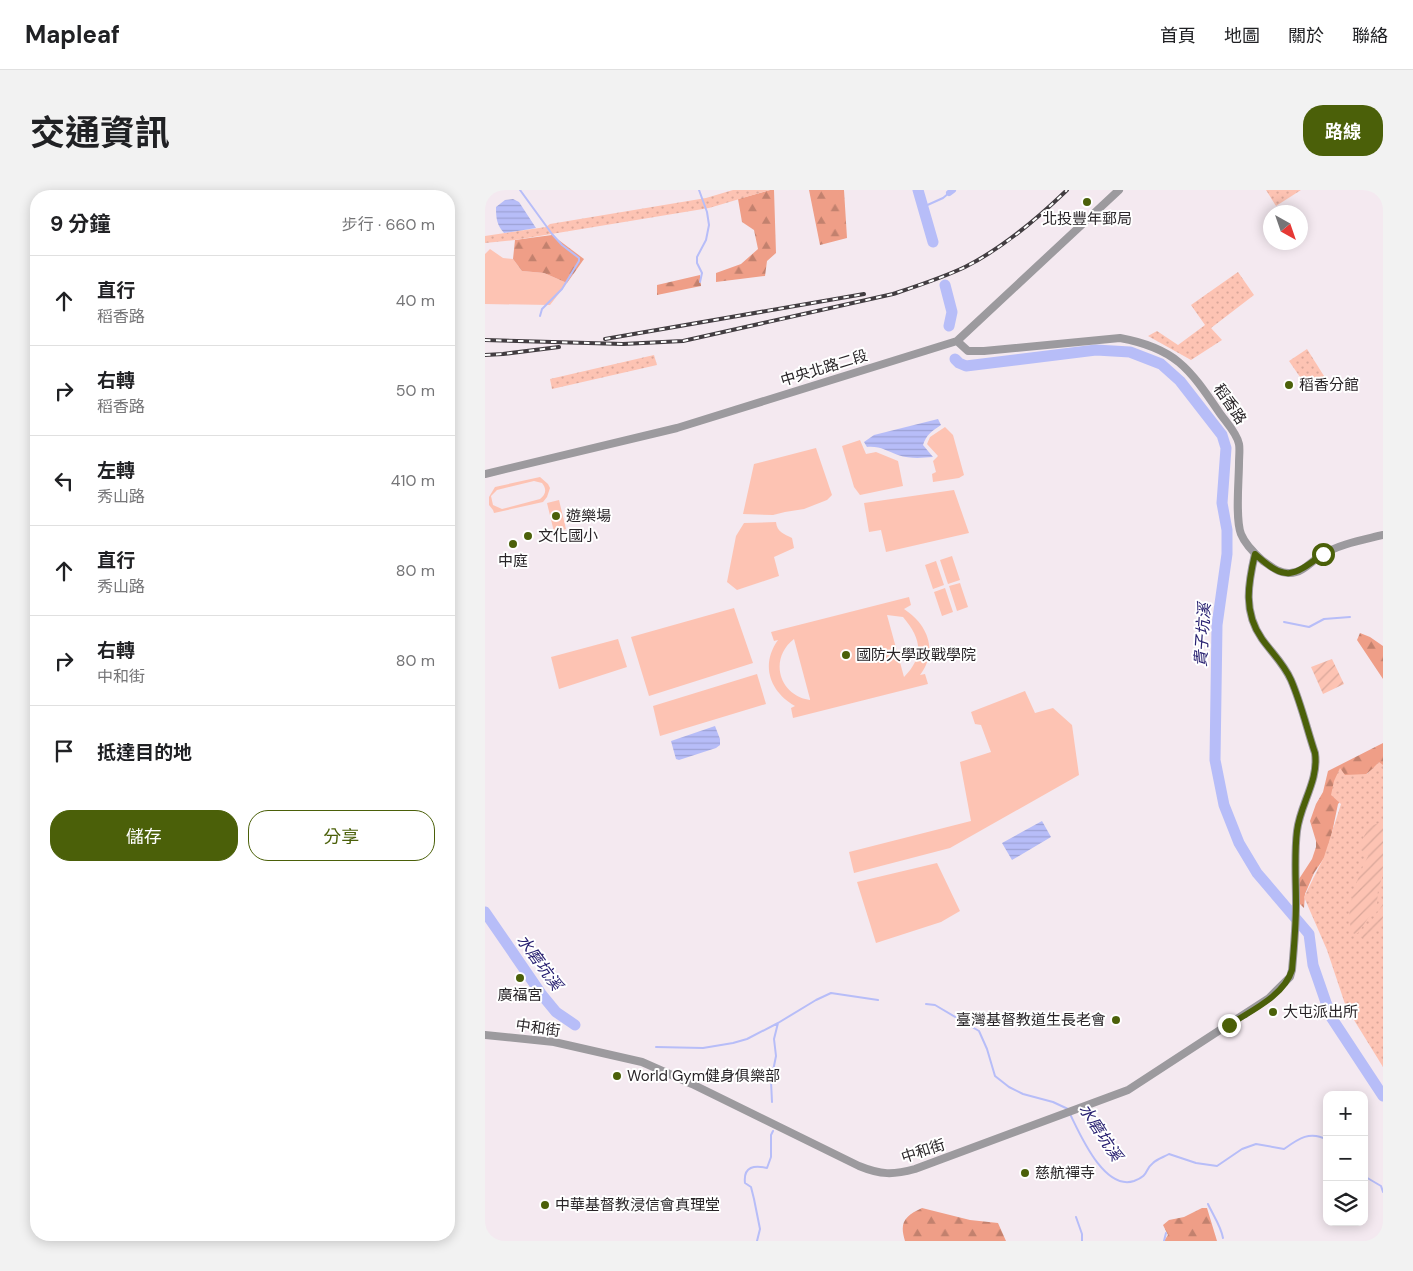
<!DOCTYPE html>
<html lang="zh-TW">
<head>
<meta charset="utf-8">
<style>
  body { margin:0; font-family:"DM Sans","Noto Sans TC",sans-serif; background:#f2f2f2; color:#202124 }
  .controls { position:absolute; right:15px; bottom:15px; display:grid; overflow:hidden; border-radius:10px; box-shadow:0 2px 12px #0003 }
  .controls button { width:45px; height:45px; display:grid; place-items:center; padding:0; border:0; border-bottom:1px solid #e0e0e0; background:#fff; color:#202124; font:25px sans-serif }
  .compass { position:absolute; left:778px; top:15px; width:45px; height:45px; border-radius:50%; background:#fff; box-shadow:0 2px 12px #0003; rotate:140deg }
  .stop { position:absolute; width:15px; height:15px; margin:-11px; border:4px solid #4b6009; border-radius:50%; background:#fff }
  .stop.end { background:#4b6009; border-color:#fff; box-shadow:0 1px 5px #0008 }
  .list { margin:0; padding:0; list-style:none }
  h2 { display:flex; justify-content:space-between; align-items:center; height:65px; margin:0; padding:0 20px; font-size:21px }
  h2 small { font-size:16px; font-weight:400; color:#757577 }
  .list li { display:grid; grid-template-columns:32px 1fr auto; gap:15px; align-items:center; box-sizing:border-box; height:90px; padding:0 20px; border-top:1px solid #e0e0e0 }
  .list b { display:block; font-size:19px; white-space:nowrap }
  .list p { margin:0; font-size:16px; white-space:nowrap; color:#757577 }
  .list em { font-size:16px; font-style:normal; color:#757577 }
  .actions { display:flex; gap:10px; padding:15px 20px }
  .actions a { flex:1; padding:11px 0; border:1px solid #4b6009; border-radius:20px; text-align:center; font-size:18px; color:#4b6009 }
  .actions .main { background:#4b6009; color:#fff }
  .icon { flex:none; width:28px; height:28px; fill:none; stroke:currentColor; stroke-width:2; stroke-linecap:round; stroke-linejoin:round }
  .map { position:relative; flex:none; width:898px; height:1051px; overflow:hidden; border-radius:20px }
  header { display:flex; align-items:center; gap:30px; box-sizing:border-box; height:70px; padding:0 25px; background:#fff; border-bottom:1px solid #e0e0e0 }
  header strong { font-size:24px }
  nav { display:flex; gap:28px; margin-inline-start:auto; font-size:18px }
  .intro { display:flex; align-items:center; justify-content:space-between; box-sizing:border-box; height:120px; padding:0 30px }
  h1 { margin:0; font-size:35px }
  .button { padding:12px 22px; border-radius:20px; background:#4b6009; color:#fff; font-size:18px; font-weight:700 }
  main { display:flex; gap:30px; padding:0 30px }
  aside { flex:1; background:#fff; border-radius:20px; box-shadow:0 2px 12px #0003 }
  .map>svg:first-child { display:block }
  .grass { fill:#fdc3b3; fill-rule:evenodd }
  .forest { fill:url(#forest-firs) }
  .park { fill:url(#park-dots) }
  .garden { fill:url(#garden-furrows) }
  .water { fill:url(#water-rules) }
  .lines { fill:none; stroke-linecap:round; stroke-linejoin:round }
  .stream { stroke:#b7bdf8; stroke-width:2 }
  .canal { stroke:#b7bdf8; stroke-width:6 }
  .river { stroke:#b7bdf8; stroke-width:11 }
  .tertiary { stroke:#9c9a9e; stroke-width:8 }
  .rail-casing { stroke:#423d41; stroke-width:4 }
  .rail { stroke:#fff; stroke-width:2; stroke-dasharray:5.5; stroke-linecap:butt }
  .route { stroke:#4b6009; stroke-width:6 }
  .poi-dot { fill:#4b6009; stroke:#fff; stroke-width:2 }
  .labels { text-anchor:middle; stroke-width:4; stroke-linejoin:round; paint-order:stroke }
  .poi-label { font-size:15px; fill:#292528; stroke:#fff; text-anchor:start }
  .street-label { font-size:15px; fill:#292528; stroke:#fff }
  .water-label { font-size:16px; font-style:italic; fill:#282071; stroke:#fff }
</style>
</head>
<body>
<header>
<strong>Mapleaf</strong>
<nav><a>首頁</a><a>地圖</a><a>關於</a><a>聯絡</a></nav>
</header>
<div class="intro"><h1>交通資訊</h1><a class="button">路線</a></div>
<main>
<aside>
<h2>9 分鐘<small>步行 · 660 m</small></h2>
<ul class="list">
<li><svg class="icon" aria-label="ahead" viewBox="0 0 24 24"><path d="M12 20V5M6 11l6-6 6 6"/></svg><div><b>直行</b><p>稻香路</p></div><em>40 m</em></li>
<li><svg class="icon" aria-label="right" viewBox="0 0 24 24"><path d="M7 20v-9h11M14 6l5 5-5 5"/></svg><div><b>右轉</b><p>稻香路</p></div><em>50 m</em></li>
<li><svg class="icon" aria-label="left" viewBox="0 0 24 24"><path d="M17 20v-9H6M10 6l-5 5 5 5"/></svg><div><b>左轉</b><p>秀山路</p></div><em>410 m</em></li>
<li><svg class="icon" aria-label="ahead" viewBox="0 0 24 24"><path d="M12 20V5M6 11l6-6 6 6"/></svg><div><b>直行</b><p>秀山路</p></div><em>80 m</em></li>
<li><svg class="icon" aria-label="right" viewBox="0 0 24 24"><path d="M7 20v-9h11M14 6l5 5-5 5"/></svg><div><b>右轉</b><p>中和街</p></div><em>80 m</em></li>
<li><svg class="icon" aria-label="arrive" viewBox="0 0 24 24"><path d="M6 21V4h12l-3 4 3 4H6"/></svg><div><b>抵達目的地</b></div></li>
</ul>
<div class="actions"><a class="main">儲存</a><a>分享</a></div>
</aside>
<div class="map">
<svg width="898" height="1051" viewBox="0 0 898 1051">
  <defs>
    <pattern id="forest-firs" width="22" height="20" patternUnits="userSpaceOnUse" patternTransform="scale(1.25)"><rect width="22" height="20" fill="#ef9e87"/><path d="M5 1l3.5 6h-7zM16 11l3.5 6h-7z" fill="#c2816e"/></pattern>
    <pattern id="park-dots" width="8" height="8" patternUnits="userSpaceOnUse" patternTransform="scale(1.25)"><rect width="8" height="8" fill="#fdc3b3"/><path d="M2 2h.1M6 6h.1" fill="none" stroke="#d9a79a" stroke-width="1.8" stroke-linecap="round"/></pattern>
    <pattern id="garden-furrows" width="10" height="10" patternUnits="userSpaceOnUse" patternTransform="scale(1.25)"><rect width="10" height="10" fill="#fdc3b3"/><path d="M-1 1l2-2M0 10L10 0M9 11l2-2" fill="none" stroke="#d9a79a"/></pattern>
    <pattern id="water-rules" width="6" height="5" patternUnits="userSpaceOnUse" patternTransform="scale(1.25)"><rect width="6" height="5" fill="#b7bdf8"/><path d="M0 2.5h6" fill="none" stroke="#9da2d5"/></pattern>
  </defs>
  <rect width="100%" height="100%" fill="#f4e9f0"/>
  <!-- grass -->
  <path class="grass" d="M5,59L18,68L28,69L37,81L59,83L82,93L65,115L0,114V64Z
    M460,237L468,245L479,285L474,288L448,292L447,284L451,282L448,271L453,266L442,254L445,247Z
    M375,250L381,264L391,262L413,271L418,296L375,305L369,297L357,256Z
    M331,258L347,305L342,310L319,319L300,322L288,325L258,324L269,274Z
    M55,287L63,294L65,298L62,307L58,312L9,323L8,320L4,315V307L10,297ZM49,291L57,293C62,299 61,305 55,309L17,319L8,315L6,306L12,300Z
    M469,300L484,343L401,362L396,340L384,342L379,313Z
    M74,310L81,339L69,342L62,313Z
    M291,332C292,342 299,344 307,348L309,358L289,367L294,386L252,400L242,392L251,346L259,333Z
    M467,366L475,390L463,394L455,370Z
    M451,371L459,395L448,399L440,375Z
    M475,393L483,417L472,421L464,396Z
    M460,398L468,422L457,426L449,402Z
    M424,407L426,415L419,419C442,434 454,460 435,485L440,484L443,494L308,528L306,518L310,516C285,502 275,475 293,450L289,451L286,442ZM402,425L418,427C436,448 440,466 419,487ZM309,449L325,509V510C293,505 284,468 309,449Z
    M249,418L268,473L164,506L146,447Z
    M133,449L142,477L74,499L66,467Z
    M272,484L281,514L175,546L168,516Z
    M540,501L550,523L568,518L587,535L594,585L465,658L369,683L364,662L486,631L475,572L506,562L496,535L490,534L486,522Z
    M452,673L475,721L456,732L391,753L372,692Z"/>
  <!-- forest -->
  <path class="forest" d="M285,0H289L291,63L282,71L280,86L231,92V83L256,74L273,59L269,40L257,32L253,9Z
    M324,0H359L362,48L335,55Z
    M67,45L99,69L82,93L59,83L37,81L28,69L30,50Z
    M215,85L216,96L172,105V95Z
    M875,443L885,447L898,456V489L872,450Z
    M898,553V577L888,579L880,585L853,614L843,662L829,683L820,704L819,718L812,711L814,689L827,669L831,657V651L825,631L831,614L838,602L843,581Z
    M437,1018L485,1030L513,1033L521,1051H420C414,1032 420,1026 437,1018Z
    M717,1018H722L732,1051H679L683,1045L678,1035L684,1030L699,1027Z"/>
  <!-- park -->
  <path class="park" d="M248,0H285L224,18L30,50L0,53V46L61,37L65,34L221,8Z
    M781,0H816L791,16Z
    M753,82L769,105L726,138L737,150L706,170L663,146L672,141L693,155L720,135L706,115Z
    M822,159L839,186L837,192L824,200L804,171Z
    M169,165L172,175L67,199L65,189Z
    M894,572L898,575V877L861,817L842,760L819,707L839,667L856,614L846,605L849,591L855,578L860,585L882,584Z"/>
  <!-- garden -->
  <path class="garden" d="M847,469L859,494L838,504L826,477Z
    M898,631V685L893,699L892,715L873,743L869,744C856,726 874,684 883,666L875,659L879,651L877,650L884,637Z
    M898,714V730L884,751L877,746Z"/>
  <!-- water -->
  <path class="water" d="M28,9L34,12L51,38L19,43C12,35 11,29 11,17L20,10Z
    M453,229L456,235C447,241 441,245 438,255L448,267C436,268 425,269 413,265C401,261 396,256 382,257L379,252L389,245Z
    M230,536L235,549V555L231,558L194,570L191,569L186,551Z
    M557,631L566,647L527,670L517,653Z"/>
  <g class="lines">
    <!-- stream -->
    <path class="stream" d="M35,0L67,44L77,55L94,68V71L77,99L57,119L55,126
      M214,0L222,22L224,35L221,50L212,67V73L217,83L215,92
      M438,17L458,8L464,3
      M696,192L697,190
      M799,432L824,437L839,429L865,427
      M441,814L450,815L494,841L502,859L510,886L524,897L538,904L568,912L583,919
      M171,857L218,858L248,853L262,849L293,833L331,810L346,803L393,810
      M287,912L286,891L291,866L289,849L293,833
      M585,924C595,944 619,1001 649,991C665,985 659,980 668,973C672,969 679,967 684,964L711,973L732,976L757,959L771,954L799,959C813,949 825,940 842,950
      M879,986L896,996L898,1002
      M723,1014C728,1025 736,1036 738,1048
      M591,1027L597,1044V1051
      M272,1051L275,1039L269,1009L266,997L260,993C258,976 270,975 282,978L286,967V945L288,941
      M679,1051L681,1043"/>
    <!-- canal -->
    <path class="canal" d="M464,3L468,0"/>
    <!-- river -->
    <path class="river" d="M433,0L448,52
      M460,95L467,122L464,136
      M470,169L474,173L481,176L611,160L645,162L676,174L695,191L737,245L741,258L737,313L742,340V364L732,435L730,570L739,615L754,653L772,683L824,744L828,775L846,827L898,906
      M0,722L57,805L71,822L90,835"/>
    <!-- tertiary -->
    <path class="tertiary" d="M472,151L483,161H499L635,148C690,158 704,178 734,222C740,231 752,243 754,254C755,259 754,267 754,273C754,290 750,329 756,344C760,354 770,364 778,371C786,376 794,384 805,383C818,383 826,371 837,365C854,354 878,350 898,345
      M0,284L192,238L472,151L634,0
      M0,845L69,852L157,872L207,894L374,976C396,985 408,985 430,979L643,900L784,808L805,787L807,780C809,758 811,736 811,714C811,690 809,665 812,641C815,614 834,591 830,563C822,539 816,513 806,490C799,474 787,463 777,449C758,422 763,394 770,364"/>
    <!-- rail casing -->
    <g class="rail-casing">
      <path id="rail" d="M120,149L379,104
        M0,150L138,154L198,151L408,104C432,96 457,88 480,77C518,58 552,29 582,0
        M0,165L18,164L74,157"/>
    </g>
    <!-- rail -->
    <use href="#rail" class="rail"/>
  </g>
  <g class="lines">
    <!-- route -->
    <path class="route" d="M744,835C765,821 799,806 807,780C809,758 811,736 811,714C811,690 809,665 812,641C815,614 834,591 830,563C822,539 816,513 806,490C799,474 787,463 777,449C758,422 763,394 770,364C801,392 807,387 838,364"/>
  </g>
  <!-- markers -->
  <g class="poi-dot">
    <circle cx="602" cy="12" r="5"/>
    <circle cx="804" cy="195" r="5"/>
    <circle cx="71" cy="326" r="5"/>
    <circle cx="43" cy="346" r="5"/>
    <circle cx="28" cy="354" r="5"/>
    <circle cx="361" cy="465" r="5"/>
    <circle cx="35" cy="788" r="5"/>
    <circle cx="788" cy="822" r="5"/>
    <circle cx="631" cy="830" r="5"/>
    <circle cx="132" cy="886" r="5"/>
    <circle cx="540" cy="983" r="5"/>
    <circle cx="60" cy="1015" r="5"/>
  </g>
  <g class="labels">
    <!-- poi labels -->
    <g class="poi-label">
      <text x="602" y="34" text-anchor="middle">北投豐年郵局</text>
      <text x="814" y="200">稻香分館</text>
      <text x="81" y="331">遊樂場</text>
      <text x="53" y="351">文化國小</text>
      <text x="28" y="376" text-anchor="middle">中庭</text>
      <text x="371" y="470">國防大學政戰學院</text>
      <text x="35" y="810" text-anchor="middle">廣福宮</text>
      <text x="798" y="827">大屯派出所</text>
      <text x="621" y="835" text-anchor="end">臺灣基督教道生長老會</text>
      <text x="142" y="891">World Gym健身俱樂部</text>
      <text x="550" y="988">慈航禪寺</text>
      <text x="70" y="1020">中華基督教浸信會真理堂</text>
    </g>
    <!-- street labels -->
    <g class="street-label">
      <text transform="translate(339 178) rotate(-17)" y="5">中央北路二段</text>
      <text transform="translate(745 214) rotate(56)" y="5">稻香路</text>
      <text transform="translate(53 838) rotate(8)" y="5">中和街</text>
      <text transform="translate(438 961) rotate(-18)" y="5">中和街</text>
    </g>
    <!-- water labels -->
    <g class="water-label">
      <text transform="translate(717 445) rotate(-86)" y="6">貴子坑溪</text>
      <text transform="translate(55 772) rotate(54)" y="6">水磨坑溪</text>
      <text transform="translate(616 942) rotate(57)" y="6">水磨坑溪</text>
    </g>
  </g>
</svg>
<div class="controls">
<button>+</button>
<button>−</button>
<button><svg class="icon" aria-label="layers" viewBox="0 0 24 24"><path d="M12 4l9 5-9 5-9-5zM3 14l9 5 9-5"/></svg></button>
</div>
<svg class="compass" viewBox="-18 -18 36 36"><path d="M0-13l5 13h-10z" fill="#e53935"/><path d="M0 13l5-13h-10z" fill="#757577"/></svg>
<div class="stop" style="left:838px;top:364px"></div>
<div class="stop end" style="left:744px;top:835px"></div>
</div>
</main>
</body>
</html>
